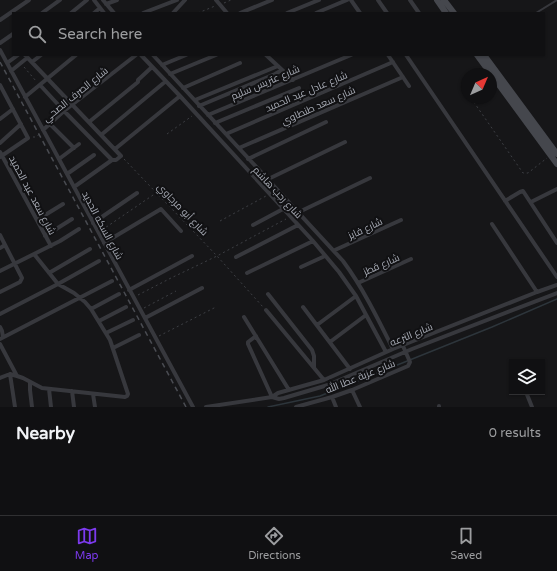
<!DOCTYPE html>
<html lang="en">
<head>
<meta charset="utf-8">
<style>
  body { margin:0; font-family:"Varela Round",Cairo,sans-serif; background:#1e1e20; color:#f1f3f6 }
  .controls { position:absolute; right:12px; bottom:12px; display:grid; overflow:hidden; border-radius:0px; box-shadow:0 1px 3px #0004 }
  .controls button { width:36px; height:36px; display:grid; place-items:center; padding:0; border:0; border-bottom:1px solid #303032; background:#101012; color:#f1f3f6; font:20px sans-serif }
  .compass { position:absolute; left:461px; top:68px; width:36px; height:36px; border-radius:50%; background:#101012; box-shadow:0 1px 3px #0004; rotate:44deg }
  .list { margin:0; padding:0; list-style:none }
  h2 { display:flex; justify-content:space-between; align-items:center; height:52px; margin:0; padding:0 16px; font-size:17px }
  h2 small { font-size:13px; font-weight:400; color:#9c9d9f }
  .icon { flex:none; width:22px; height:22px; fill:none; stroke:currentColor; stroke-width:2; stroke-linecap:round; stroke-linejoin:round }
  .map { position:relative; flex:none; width:557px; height:407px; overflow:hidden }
  .search { position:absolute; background:#101012; box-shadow:0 1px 3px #0004; left:12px; right:12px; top:12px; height:44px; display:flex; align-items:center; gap:10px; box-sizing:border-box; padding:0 14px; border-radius:0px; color:#9c9d9f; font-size:15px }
  .sheet { height:108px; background:#101012 }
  nav { display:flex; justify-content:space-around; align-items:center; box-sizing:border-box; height:56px; border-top:1px solid #303032; background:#101012; font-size:11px; color:#9c9d9f }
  nav a { display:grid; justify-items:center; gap:2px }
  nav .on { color:#7c3aed }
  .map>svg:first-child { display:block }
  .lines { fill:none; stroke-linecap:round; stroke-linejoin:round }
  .stream { stroke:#2d353b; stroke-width:1.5 }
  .path { stroke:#3d3f44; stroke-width:1; stroke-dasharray:2 3; stroke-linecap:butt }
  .service { stroke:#37383d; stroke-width:2 }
  .minor { stroke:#37383d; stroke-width:4 }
  .secondary { stroke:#45474d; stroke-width:6 }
  .rail { stroke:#4a4c52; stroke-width:1.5; stroke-dasharray:5 4; stroke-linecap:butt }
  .labels { text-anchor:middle; stroke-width:4; stroke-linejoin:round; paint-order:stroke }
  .street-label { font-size:10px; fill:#a9adb7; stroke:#111113 }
</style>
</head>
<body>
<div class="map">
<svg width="557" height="407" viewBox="0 0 557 407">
  <rect width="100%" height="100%" fill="#161618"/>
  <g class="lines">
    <!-- stream -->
    <path class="stream" d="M268,407L320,396L492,327L557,299"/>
    <!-- path -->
    <path class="path" d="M224,3L231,0
      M198,13L215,6
      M24,67L36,81
      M471,98L523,173H528L547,158
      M167,134L192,116
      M33,137H35L40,134
      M124,159L217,256L263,307
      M220,221L266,196
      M102,230L156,193
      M138,295L171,278L217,256L286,219
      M144,308L176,291
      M159,336L216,307"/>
    <!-- service -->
    <path class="service" d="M536,13L557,0"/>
    <!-- minor -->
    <path class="minor" d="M94,0L104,13
      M103,0L114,13
      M216,0L227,13
      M351,0L360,13
      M378,0L387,13
      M410,0L419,13
      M106,4L117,0
      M42,13L60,0
      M71,13L87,0
      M94,13L100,8
      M143,13L177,0
      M173,13L185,0
      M240,13L272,0
      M287,13L319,0
      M316,13L347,0
      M0,20L29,0
      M0,43L13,34
      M0,50L193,407
      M25,55L121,156L116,160H112L74,187
      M141,55L180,96L313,241L339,272L356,296L386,352
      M153,55L343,261C363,288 378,319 393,349
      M266,55L293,80
      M388,55L409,86
      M406,55L557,277
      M32,62L41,55
      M7,63L18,55
      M162,65L186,55
      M11,71L27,58
      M170,74L216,55
      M0,85L28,138L0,157
      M40,85L64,111L112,160
      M183,88L240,63
      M25,97L76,55
      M195,100L278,66
      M199,106L275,74L282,70
      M208,115L351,55
      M0,119L13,109
      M89,122L138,82V80L152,67
      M215,123L299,88
      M50,124L74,148
      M43,130L64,111L136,55
      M226,134L393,62
      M101,135L166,81
      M0,143L21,124
      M239,148L403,77
      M115,149L180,96
      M0,152L51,246
      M59,159L79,144
      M248,159L326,122
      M67,174L94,155
      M260,183L345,142
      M505,201L520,192L523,191L557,243
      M531,202L557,189
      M299,212L370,178
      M37,220L63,204
      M93,223L137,193
      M492,224L537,292
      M253,225L283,209
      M0,235L22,278L20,282L0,292
      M45,236L72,219
      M104,243L161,209L181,231
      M0,248L5,245
      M335,250L401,220
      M236,257L298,225
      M301,267L325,256
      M0,271L60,241L79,229
      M49,273L90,249
      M247,273L313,241
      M358,283L411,259
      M129,290L192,256
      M268,294L312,350L314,356V367
      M303,307L350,369
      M91,309L119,294
      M266,310L324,380
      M0,314L58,284L99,261
      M244,317L289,390
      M145,318L202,288
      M99,321L126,307
      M317,325L356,296
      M0,327L2,331L3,337
      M106,333L133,320
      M256,336L248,342V344L272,397
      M0,339L112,281
      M330,342L366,315
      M0,344L17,376
      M113,348L139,335
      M10,374L15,407
      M0,378L10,374L17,376L23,378L42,388L125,397L127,396L128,394L110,340L91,309L85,302L74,293L58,284L34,254
      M30,382V390L32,407
      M49,389L51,407
      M352,390L360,407
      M72,391L74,407
      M526,392L532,407
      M93,394L95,407
      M272,397L278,393L324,380L393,349L537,292L557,285
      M332,397L336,407
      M439,406V407
      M206,407L272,397L279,399L284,398L328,385L412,349L557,293
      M296,407L332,397L352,390L408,366L410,362L403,346"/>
    <!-- secondary -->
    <path class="secondary" d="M437,0L446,13
      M444,0L454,13
      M477,55L491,74
      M484,55L557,154
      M491,74L557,164"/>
    <!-- rail -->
    <path class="rail" d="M0,62L186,407"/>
  </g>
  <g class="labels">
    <!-- street labels -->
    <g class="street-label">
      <text transform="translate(265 82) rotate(-23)" y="4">شارع عتريس سليم</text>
      <text transform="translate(306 91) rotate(-23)" y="4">شارع عادل عبد الحميد</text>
      <text transform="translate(75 94) rotate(-39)" y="4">شارع الصرف الصحي</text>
      <text transform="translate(318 105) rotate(-24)" y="4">شارع سعد طنطاوي</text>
      <text transform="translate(278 192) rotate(47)" y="4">شارع رجب هاشم</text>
      <text transform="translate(33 195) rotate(62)" y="4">شارع سعد عبد الحميد</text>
      <text transform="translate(183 209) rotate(46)" y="4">شارع أبو مرجاوي</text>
      <text transform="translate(103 225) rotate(62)" y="4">شارع السكه الحديد</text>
      <text transform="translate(365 228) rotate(-25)" y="4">شارع فايز</text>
      <text transform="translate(381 264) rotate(-24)" y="4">شارع قطز</text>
      <text transform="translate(411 334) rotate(-22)" y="4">شارع الترعه</text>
      <text transform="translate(360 376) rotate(-22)" y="4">شارع عزبة عطا الله</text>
    </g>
  </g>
</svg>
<div class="controls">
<button><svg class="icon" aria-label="layers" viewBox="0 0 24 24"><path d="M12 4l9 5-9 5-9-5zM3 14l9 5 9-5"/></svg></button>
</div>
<svg class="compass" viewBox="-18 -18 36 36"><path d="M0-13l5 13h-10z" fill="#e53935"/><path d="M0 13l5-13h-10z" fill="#9c9d9f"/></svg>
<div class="search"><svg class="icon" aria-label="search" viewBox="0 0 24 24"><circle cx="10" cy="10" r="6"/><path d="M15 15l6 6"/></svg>Search here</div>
</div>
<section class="sheet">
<h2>Nearby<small>0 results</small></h2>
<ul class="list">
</ul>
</section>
<nav>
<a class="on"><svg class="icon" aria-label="map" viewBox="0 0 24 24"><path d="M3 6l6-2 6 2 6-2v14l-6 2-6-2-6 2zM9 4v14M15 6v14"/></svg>Map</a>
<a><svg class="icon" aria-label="directions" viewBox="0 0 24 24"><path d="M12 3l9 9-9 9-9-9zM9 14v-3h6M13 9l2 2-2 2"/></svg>Directions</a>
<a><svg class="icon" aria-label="saved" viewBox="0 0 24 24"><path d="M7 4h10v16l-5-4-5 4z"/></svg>Saved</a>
</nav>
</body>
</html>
